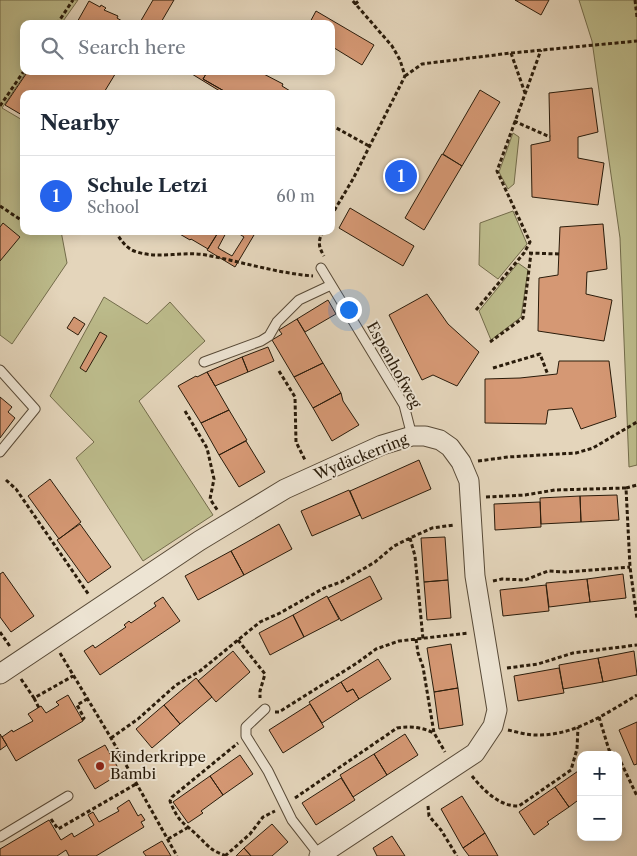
<!DOCTYPE html>
<html lang="en">
<head>
<meta charset="utf-8">
<style>
  body { margin:0; font-family:"Libre Caslon Text",serif; background:#f2f2f3; color:#1f2937 }
  .controls { position:absolute; right:15px; bottom:15px; display:grid; overflow:hidden; border-radius:10px; box-shadow:0 2px 12px #0003 }
  .controls button { width:45px; height:45px; display:grid; place-items:center; padding:0; border:0; border-bottom:1px solid #e0e1e3; background:#fff; color:#1f2937; font:25px sans-serif }
  .you { position:absolute; left:348px; top:309px; width:18px; height:18px; margin:-12px; border:4px solid #fff; border-radius:50%; background:#1a73e8; box-shadow:0 0 0 8px #1a73e833 }
  .badge { display:grid; place-items:center; width:32px; height:32px; border-radius:50%; background:#2563eb; color:#fff; font-size:16px; font-weight:700 }
  .pin { position:absolute; translate:-50% -50%; border:2px solid #fff; box-shadow:0 1px 5px #0006 }
  .list { margin:0; padding:0; list-style:none }
  h2 { display:flex; justify-content:space-between; align-items:center; height:65px; margin:0; padding:0 20px; font-size:21px }
  h2 small { font-size:16px; font-weight:400; color:#747a83 }
  .list li { display:grid; grid-template-columns:32px 1fr auto; gap:15px; align-items:center; box-sizing:border-box; height:80px; padding:0 20px; border-top:1px solid #e0e1e3 }
  .list b { display:block; font-size:19px; white-space:nowrap }
  .list p { margin:0; font-size:16px; white-space:nowrap; color:#747a83 }
  .list em { font-size:16px; font-style:normal; color:#747a83 }
  .icon { flex:none; width:28px; height:28px; fill:none; stroke:currentColor; stroke-width:2; stroke-linecap:round; stroke-linejoin:round }
  .map { position:relative; flex:none; width:637px; height:856px; overflow:hidden }
  .search { position:absolute; background:#fff; box-shadow:0 2px 12px #0003; left:20px; top:20px; width:315px; height:55px; display:flex; align-items:center; gap:12px; box-sizing:border-box; padding:0 18px; border-radius:10px; color:#747a83; font-size:19px }
  .panel { position:absolute; background:#fff; box-shadow:0 2px 12px #0003; left:20px; top:90px; width:315px; height:145px; border-radius:10px }
  .map>svg:first-child { display:block }
  .green { fill:#bcbb8b; stroke:#736c4b }
  .building { fill:#d59874; stroke:#2a1c0b }
  .lines { fill:none; stroke-linecap:round; stroke-linejoin:round }
  .service-casing { stroke:#584a37; stroke-width:11 }
  .minor-casing { stroke:#584a37; stroke-width:21 }
  .path { stroke:#2a1c0b; stroke-width:3; stroke-dasharray:4 2.5; stroke-linecap:butt }
  .service { stroke:#ede4d3; stroke-width:9 }
  .minor { stroke:#ede4d3; stroke-width:19 }
  .poi-dot { fill:#8f2418; stroke:#ede4d3; stroke-width:2 }
  .labels { text-anchor:middle; stroke-width:4; stroke-linejoin:round; paint-order:stroke }
  .street-label { font-size:15px; fill:#2a1c0b; stroke:#ede4d3 }
  .poi-label { font-size:15px; fill:#2a1c0b; stroke:#ede4d3; text-anchor:start }
</style>
</head>
<body>
<div class="map">
<svg width="637" height="856" viewBox="0 0 637 856">
  <rect width="100%" height="100%" fill="#e4d5bb"/>
  <filter id="stains"><feTurbulence type="fractalNoise" baseFrequency=".004" numOctaves="4"/><feColorMatrix values="0 0 0 0 .2 0 0 0 0 .09 0 0 0 0 .02 0 0 0 .5 -.17"/></filter>
  <radialGradient id="worn" r=".72"><stop offset=".6" stop-color="#630" stop-opacity="0"/><stop offset="1" stop-color="#630" stop-opacity=".3"/></radialGradient>
  <!-- green -->
  <path class="green" d="M0,0H78L61,24H24V71H27L2,108L24,121V231H61L67,263L12,344L0,335Z
    M579,0H637V465L629,467L620,238L592,41Z
    M513,133L519,137L514,184L508,189L499,172Z
    M513,211L527,244L498,279L479,265L480,223Z
    M518,263L528,270L521,317L491,340L479,311Z
    M104,297L147,324L170,302L205,341L139,401L213,515L143,561L76,458L94,442L50,396Z"/>
  <!-- building -->
  <path class="building" d="M153,0H174L160,24H139Z
    M515,0H549L541,15Z
    M89,1L100,7L101,5L106,8L104,10L118,16L117,18L127,24H76Z
    M316,11L374,45L362,65L331,46V24H309Z
    M28,71H117L103,94H24L22,115L5,105Z
    M187,71H203L206,74L203,79L224,91L223,93Z
    M203,71H258L283,84L282,86L295,94H225L223,93L224,91L203,79L206,74Z
    M592,88L598,132L578,137V158L604,163L598,205L532,197L531,145L550,141L549,93Z
    M480,90L500,102L462,166L443,154Z
    M442,154L462,166L424,230L405,218Z
    M350,208L414,246L403,266L339,228Z
    M3,223L20,237L0,261V227Z
    M603,224L607,269L587,272L586,294L612,300L604,341L538,331L539,278L558,275L560,227Z
    M178,231H219L208,249L191,239L190,240L178,233Z
    M219,231H227L218,248L232,256L244,237L235,231H249L254,235L235,267L207,250Z
    M427,294L448,324L479,352L457,386L433,375L422,380L389,315Z
    M328,300L336,314L305,332L297,319Z
    M74,317L85,324L78,335L67,328Z
    M297,319L323,363L294,377L272,340L282,334L279,330Z
    M100,332L107,336L86,372L80,368Z
    M268,347L274,361L248,372L242,357Z
    M242,357L248,372L215,386L207,372Z
    M559,361H609L616,417L581,429L572,408L548,410L546,424L485,423V379L520,378L557,374Z
    M323,363L341,393L313,408L294,377Z
    M207,372L229,410L201,423L178,386L196,376L197,377Z
    M341,393L343,401L359,425L332,441L313,408Z
    M0,397L12,407L8,412L15,418L0,438Z
    M229,410L247,440L219,455L201,423Z
    M246,441L265,472L239,487L219,455Z
    M419,460L431,489L362,519L350,491Z
    M50,479L81,522L59,539L28,496Z
    M349,490L360,515L312,536L301,511Z
    M617,495L619,520L581,522L580,496Z
    M580,496L581,522L541,524L540,498Z
    M540,502L541,527L495,530L494,504Z
    M80,524L111,567L88,583L57,540Z
    M279,524L292,549L244,575L231,551Z
    M445,537L448,580L424,582L421,538Z
    M231,551L244,575L198,600L185,576Z
    M3,572L34,616L11,632L0,617V574Z
    M623,574L626,598L590,602L587,579Z
    M370,576L382,599L341,621L328,598Z
    M587,579L590,602L549,607L546,583Z
    M448,580L451,618L427,620L424,582Z
    M546,585L549,611L503,616L500,590Z
    M327,596L339,619L304,637L293,615Z
    M163,597L180,621L100,675L84,651L93,645L95,648L126,627L124,625L129,621L131,623L156,606L154,603Z
    M293,615L304,637L270,655L259,633Z
    M451,644L458,688L434,692L427,648Z
    M233,651L250,672L216,702L198,681Z
    M634,651L637,675L603,682L598,658Z
    M598,658L603,682L563,689L559,665Z
    M378,659L391,679L359,699L353,689L347,692L341,682Z
    M559,668L564,693L518,701L514,676Z
    M196,678L212,697L180,724L164,705Z
    M341,682L347,692L353,689L359,699L322,723L309,702Z
    M458,688L463,725L439,729L434,692Z
    M68,695L83,721L16,761L2,737L12,730L13,732L33,721L28,714L41,706L46,713L59,705L56,702Z
    M310,704L324,727L283,753L269,730Z
    M164,705L180,724L152,748L136,729Z
    M637,722V764L634,765L619,730Z
    M0,734L7,745L0,750Z
    M405,734L418,755L387,775L374,754Z
    M105,745L121,773L95,789L78,760Z
    M374,754L387,775L353,797L340,775Z
    M240,755L253,774L223,795L210,776Z
    M581,769V798L569,807L555,787Z
    M210,776L223,795L201,811L203,813L188,823L173,802Z
    M341,778L355,800L316,825L302,803Z
    M555,787L569,807L547,822L549,824L534,835L519,812Z
    M462,796L485,833L463,848L441,809Z
    M129,800L138,816L141,814L145,820L141,822L144,827L96,856H69L66,850L57,856H0V849L49,820L61,840L72,833L74,837L94,825L88,815L93,812L99,822L119,811L117,808Z
    M272,824L288,842L272,856H251L244,848Z
    M485,833L498,856H469L463,848Z
    M392,836L405,856H377L373,848Z
    M162,841L171,856H146L143,852Z
    M244,848L251,856H236Z"/>
  <g class="lines">
    <!-- service casing -->
    <g class="service-casing">
      <path id="service" d="M321,268L404,405L412,436
        M204,362L261,341L269,336L277,322L299,300L331,285
        M0,370L35,409L0,452
        M265,709L246,727V736L268,771L292,820L320,856
        M0,837L68,796"/>
    </g>
    <!-- minor casing -->
    <g class="minor-casing">
      <path id="minor" d="M0,674L199,541L285,489L382,445L412,436H425L440,440L450,447L461,462L469,481L475,576L497,710L493,726L475,753L319,856"/>
    </g>
    <!-- path -->
    <path class="path" d="M635,0L637,17
      M355,4L360,0
      M57,24L73,0
      M511,53L525,93
      M405,76L422,64L511,53L637,41
      M0,106L24,71
      M514,121L550,137
      M331,125L369,146
      M0,206L24,222
      M331,216L353,179L405,76L400,60L392,46L352,0
      M115,231C121,240 126,249 137,252C159,259 184,251 206,255C242,262 277,273 313,276
      M323,231C318,241 318,246 324,256
      M529,253L560,254
      M476,310L524,253L530,242L497,171L541,50
      M490,342L523,318L531,253
      M493,368L540,354L548,375
      M279,371L295,397L296,442L305,460
      M185,411L207,448L214,479L210,499L218,511
      M478,461L508,457L576,453L593,448L637,422
      M6,480L16,489L89,595
      M626,488L637,485
      M486,497L525,495L555,490L626,488L630,567L637,619
      M410,538L415,556L423,639
      M493,581L502,579L525,580L548,571L565,572L630,567
      M0,632L11,648
      M416,639L418,653L423,667L434,733L445,752
      M238,640L265,674L260,691V698
      M60,653L111,738L177,856
      M507,668L538,664L573,653L637,645
      M21,679L34,698L73,676
      M34,698L39,708
      M275,712H279L357,663L376,649L399,641L468,633
      M599,717L609,750L617,755
      M82,720L84,718L77,705L87,699
      M508,730C517,732 527,735 536,735C574,736 605,714 637,695
      M111,738L138,719L176,685L200,671L260,622L280,613L324,588L341,582L375,562L394,546L410,538L432,528L454,525
      M618,756L637,796
      M472,776C483,790 500,807 519,806L571,770L577,749L578,727
      M295,798L397,728C411,726 421,727 434,733
      M428,806L429,816L441,830L457,856
      M51,819L58,829L136,784
      M168,839L187,828
      M225,856L250,834L263,817L275,811
      M226,856C211,850 211,849 200,838C184,822 179,824 170,801L172,797L238,743"/>
    <!-- service -->
    <use href="#service" class="service"/>
    <!-- minor -->
    <use href="#minor" class="minor"/>
  </g>
  <!-- markers -->
  <circle class="poi-dot" cx="100" cy="766" r="5"/>
  <g class="labels">
    <!-- street labels -->
    <g class="street-label">
      <text transform="translate(394 365) rotate(61)" y="5">Espenhofweg</text>
      <text transform="translate(361 457) rotate(-22)" y="5">Wydäckerring</text>
    </g>
    <!-- poi labels -->
    <g class="poi-label">
      <text x="110" y="762">Kinderkrippe<tspan x="110" dy="17">Bambi</tspan></text>
    </g>
  </g>
  <rect width="100%" height="100%" filter="url(#stains)"/>
  <rect width="100%" height="100%" fill="url(#worn)"/>
</svg>
<div class="controls">
<button>+</button>
<button>−</button>
</div>
<div class="you"></div>
<div class="pin badge" style="left:401px;top:176px">1</div>
<div class="search"><svg class="icon" aria-label="search" viewBox="0 0 24 24"><circle cx="10" cy="10" r="6"/><path d="M15 15l6 6"/></svg>Search here</div>
<section class="panel">
<h2>Nearby<small></small></h2>
<ul class="list">
<li><span class="badge">1</span><div><b>Schule Letzi</b><p>School</p></div><em>60 m</em></li>
</ul>
</section>
</div>
</body>
</html>
